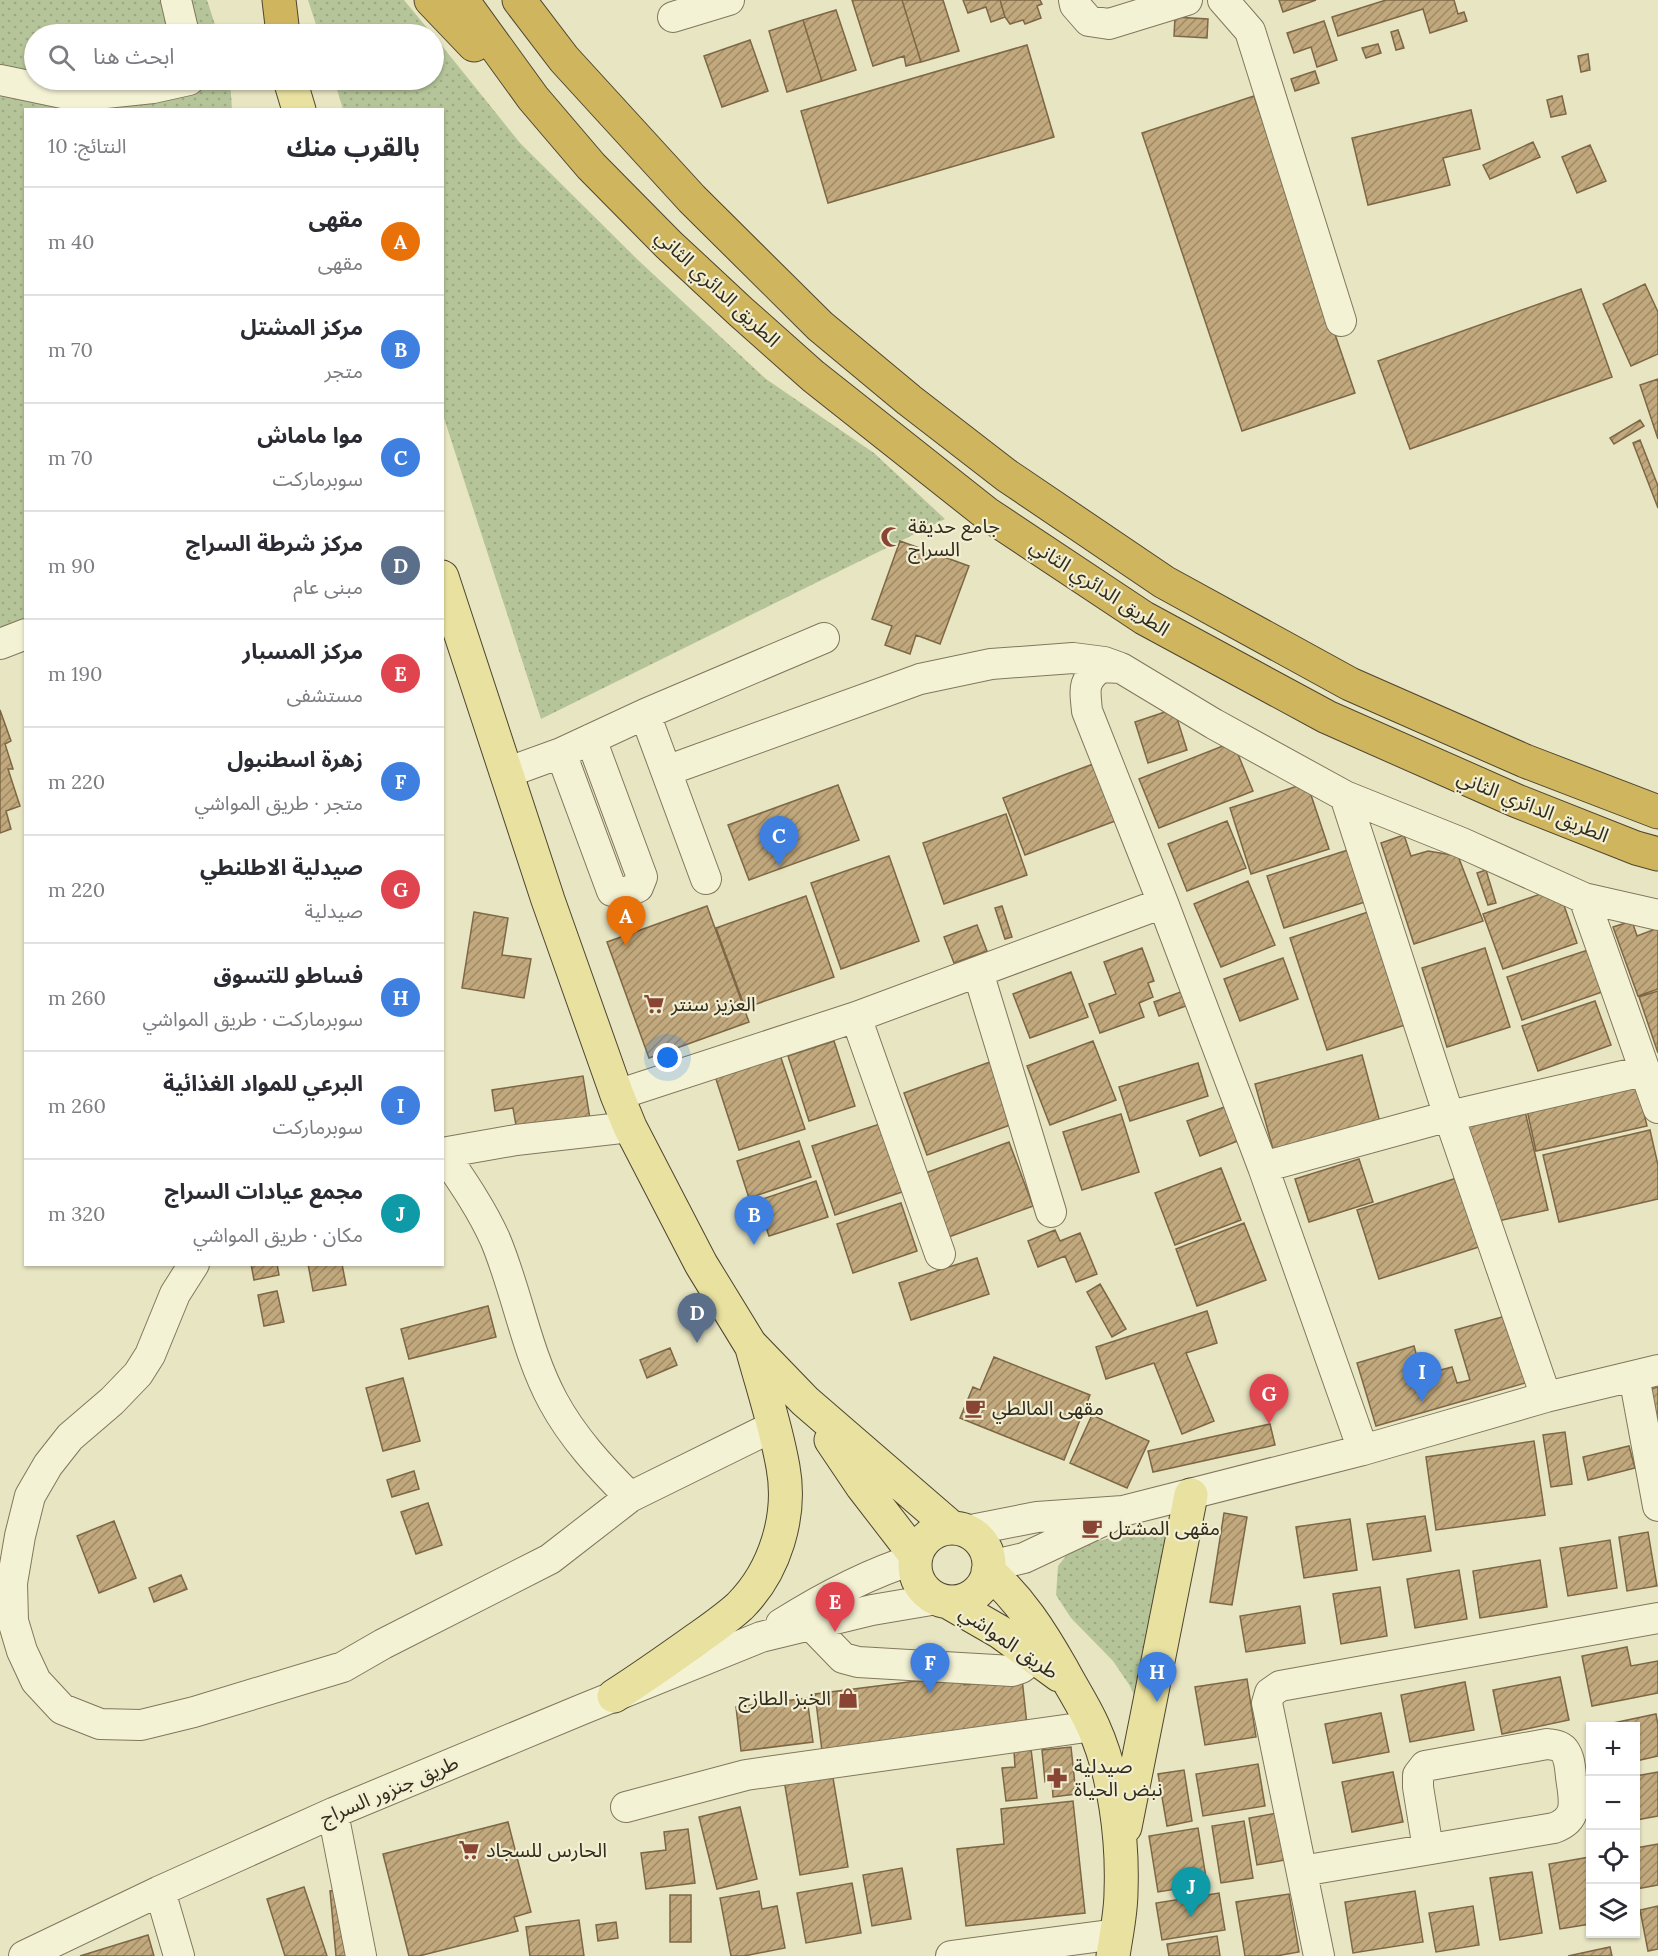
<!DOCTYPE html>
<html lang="ar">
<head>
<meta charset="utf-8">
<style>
  body { margin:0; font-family:Lora,"Noto Sans Arabic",serif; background:#f7f7f7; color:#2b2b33; direction:rtl }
  .controls { position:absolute; right:18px; bottom:18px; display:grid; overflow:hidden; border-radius:0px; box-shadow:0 2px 4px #0004 }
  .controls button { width:54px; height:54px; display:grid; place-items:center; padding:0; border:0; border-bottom:2px solid #e1e1e2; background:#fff; color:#2b2b33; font:30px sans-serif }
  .you { position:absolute; left:668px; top:1058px; width:21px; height:21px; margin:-15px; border:4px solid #fff; border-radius:50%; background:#1a73e8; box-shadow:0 0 0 9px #1a73e833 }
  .badge { display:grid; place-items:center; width:39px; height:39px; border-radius:50%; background:#2563eb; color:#fff; font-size:20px; font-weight:700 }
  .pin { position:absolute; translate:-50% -50px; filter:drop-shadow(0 2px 3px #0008) }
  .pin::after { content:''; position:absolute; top:32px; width:21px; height:18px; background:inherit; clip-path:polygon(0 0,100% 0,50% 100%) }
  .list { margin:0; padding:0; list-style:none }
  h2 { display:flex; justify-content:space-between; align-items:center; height:78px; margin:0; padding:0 24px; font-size:26px }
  h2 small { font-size:20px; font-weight:400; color:#7c7c81 }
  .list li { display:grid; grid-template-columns:39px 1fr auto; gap:18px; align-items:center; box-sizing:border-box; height:108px; padding:0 24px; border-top:2px solid #e1e1e2 }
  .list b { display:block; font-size:22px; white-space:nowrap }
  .list p { margin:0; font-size:20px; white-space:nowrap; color:#7c7c81 }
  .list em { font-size:20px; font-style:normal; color:#7c7c81 }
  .icon { flex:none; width:33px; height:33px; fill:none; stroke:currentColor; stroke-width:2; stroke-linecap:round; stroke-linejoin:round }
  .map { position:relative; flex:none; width:1658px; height:1956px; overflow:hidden; direction:ltr }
  .search { position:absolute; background:#fff; box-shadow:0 2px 4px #0004; left:24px; top:24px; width:420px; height:66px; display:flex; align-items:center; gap:15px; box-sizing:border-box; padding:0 21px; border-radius:33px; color:#7c7c81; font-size:22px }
  .panel { position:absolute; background:#fff; box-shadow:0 2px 4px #0004; left:24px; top:108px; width:420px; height:1158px; border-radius:0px; direction:rtl }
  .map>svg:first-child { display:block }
  .park { fill:url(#park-dots) }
  .building { fill:url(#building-hatch); stroke:#7d6745; stroke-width:1.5 }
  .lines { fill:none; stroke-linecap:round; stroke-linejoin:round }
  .minor-casing { stroke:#80775c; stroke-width:32 }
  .major-casing { stroke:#4f4530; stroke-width:35 }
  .highway-casing { stroke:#4f4530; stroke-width:35 }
  .minor { stroke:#f4f2d5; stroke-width:30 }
  .major { stroke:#e8e19f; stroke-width:33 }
  .highway { stroke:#cfb55d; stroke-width:33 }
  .labels { text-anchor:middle; stroke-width:4.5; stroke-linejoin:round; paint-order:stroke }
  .street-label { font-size:20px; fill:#322c1e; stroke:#f1eed2 }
  .poi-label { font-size:20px; fill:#322c1e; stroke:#f1eed2; text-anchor:start }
</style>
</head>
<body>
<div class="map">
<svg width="1658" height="1956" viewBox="0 0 1658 1956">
  <defs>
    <pattern id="park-dots" width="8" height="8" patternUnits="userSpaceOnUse" patternTransform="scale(1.5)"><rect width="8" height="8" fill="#b6c599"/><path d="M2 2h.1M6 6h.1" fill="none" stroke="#9da983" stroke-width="1.8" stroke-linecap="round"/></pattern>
    <pattern id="building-hatch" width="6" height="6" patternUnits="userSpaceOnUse" patternTransform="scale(1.5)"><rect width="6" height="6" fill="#c2a97d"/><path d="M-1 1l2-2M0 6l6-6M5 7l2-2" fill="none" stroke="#9e8a66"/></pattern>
  </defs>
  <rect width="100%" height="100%" fill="#e8e5c3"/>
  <!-- park -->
  <path class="park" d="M0,0H207L218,34H34V80H230L232,109L26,110L25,627L0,638Z
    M308,0H404L432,34H319Z
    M434,36L520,143L638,260L766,379L874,453L945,519L541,719L443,415L442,110L343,109L334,80H434Z
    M1182,1523L1143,1716L1130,1686L1113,1661L1071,1618L1056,1595L1058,1566L1074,1546Z"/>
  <!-- building -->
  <path class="building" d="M852,0H902L921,62L906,66L904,56L873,66Z
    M902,0H943L959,51L921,62Z
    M963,0H1000L1005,17L991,22L986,7L968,13Z
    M1000,0H1040L1042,4L1037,6L1041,18L1025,24L1023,20L1010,24L1005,17Z
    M1279,0H1316L1283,12Z
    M1386,0H1454L1458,14L1464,12L1467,21L1430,33L1423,9L1338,36L1332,17Z
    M836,10L856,70L822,81L803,20Z
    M1175,17L1208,19L1207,38L1174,36Z
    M803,20L822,81L787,92L769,31Z
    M1324,21L1337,60L1317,67L1311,47L1294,53L1287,33Z
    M1398,30L1404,48L1396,50L1391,32Z
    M750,40L768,91L722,107L704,56Z
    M1378,44L1381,53L1366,58L1362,48Z
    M1027,45L1054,137L828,203L801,111Z
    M1588,54L1590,70L1581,72L1578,56Z
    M1315,71L1319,83L1295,91L1291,79Z
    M1254,96L1355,393L1242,431L1142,133Z
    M1562,96L1566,114L1551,117L1547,100Z
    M1471,110L1480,149L1443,158L1450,185L1368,205L1352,138Z
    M1533,142L1540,157L1490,179L1483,165Z
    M1590,145L1606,181L1577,193L1562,157Z
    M1645,284L1658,312V354L1631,366L1603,304Z
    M1581,289L1612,377L1410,449L1378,361Z
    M1658,379V439L1640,385Z
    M1640,420L1644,426L1614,444L1610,438Z
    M1640,440L1658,486V508L1633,443Z
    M900,541L969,566L940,644L916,635L910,654L885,645L892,626L872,619Z
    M1174,709L1187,750L1148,763L1135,722Z
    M0,710L11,741L5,744L13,769H8L20,806L6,811L11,829L0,833Z
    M1233,742L1253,791L1159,828L1139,779Z
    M1093,764L1115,821L1025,855L1003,798Z
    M1307,783L1329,849L1251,874L1230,808Z
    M838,785L859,840L749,880L728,825Z
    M1006,814L1027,875L944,904L923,843Z
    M1227,821L1246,868L1187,891L1168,844Z
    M1404,835L1411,856L1428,851L1458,856L1483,921L1414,944L1381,843Z
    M1351,849L1368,901L1284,928L1267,876Z
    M889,856L919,941L841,969L811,883Z
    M1486,870L1496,903L1488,905L1477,873Z
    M1248,881L1275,945L1221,967L1194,904Z
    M1558,888L1577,943L1503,969L1483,914Z
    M806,896L834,977L745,1008L716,928Z
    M707,906L749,1022L649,1058L607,942Z
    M1002,906L1012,937L1005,939L995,908Z
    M1371,911L1408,1024L1327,1050L1290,938Z
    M474,912L508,918L502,955L531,959L524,998L462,988Z
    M1632,921L1637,936L1658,928V989L1638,996L1613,927Z
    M977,925L987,951L954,963L944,937Z
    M1142,948L1154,981L1148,983L1153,997L1139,1003L1144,1017L1100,1033L1089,1004L1116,994L1104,962Z
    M1485,948L1510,1027L1447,1047L1422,968Z
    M1588,950L1602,992L1522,1020L1507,977Z
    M1283,958L1298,999L1240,1021L1224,979Z
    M1071,972L1088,1017L1030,1038L1013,994Z
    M1186,990L1191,1004L1159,1016L1154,1002Z
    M1658,991V1053L1639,997Z
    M1595,1001L1611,1045L1538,1071L1522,1026Z
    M834,1041L855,1106L809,1121L788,1056Z
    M1093,1041L1116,1100L1050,1125L1027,1066Z
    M780,1055L805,1129L739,1150L715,1076Z
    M1362,1055L1381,1126L1275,1156L1255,1084Z
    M990,1062L1013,1124L927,1155L904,1093Z
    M1198,1063L1208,1096L1130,1121L1119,1087Z
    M1635,1075L1647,1126L1536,1151L1525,1101Z
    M583,1076L591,1125L518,1137L513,1108L495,1111L492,1090Z
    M1227,1106L1240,1140L1200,1156L1187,1121Z
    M1525,1111L1548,1210L1489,1223L1466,1124Z
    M1121,1114L1139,1172L1082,1190L1063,1132Z
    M880,1124L902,1192L835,1215L812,1146Z
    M1650,1130L1658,1165V1199L1559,1222L1543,1155Z
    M799,1141L811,1177L749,1198L737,1161Z
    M1009,1142L1033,1206L946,1238L923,1174Z
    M1359,1159L1373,1202L1309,1222L1295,1179Z
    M1221,1168L1241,1220L1175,1245L1155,1193Z
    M1463,1176L1485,1245L1379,1279L1357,1210Z
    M816,1181L828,1217L769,1236L757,1201Z
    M901,1203L917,1251L853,1273L837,1224Z
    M1244,1223L1266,1280L1197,1306L1176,1249Z
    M1055,1230L1060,1241L1080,1233L1097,1274L1076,1282L1065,1256L1038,1267L1028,1241Z
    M977,1258L989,1294L911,1320L899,1283Z
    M251,1264H277L279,1275L254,1280Z
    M308,1264H342L346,1285L313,1291Z
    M1100,1284L1126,1329L1112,1337L1087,1292Z
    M277,1291L284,1322L264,1326L258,1295Z
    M488,1306L496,1337L409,1359L401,1329Z
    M1207,1311L1217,1343L1186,1353L1214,1421L1182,1434L1154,1363L1106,1379L1096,1347Z
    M1513,1314L1532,1381L1376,1426L1357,1363L1414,1346L1422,1375L1452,1367L1457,1383L1470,1380L1455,1330Z
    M670,1348L677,1365L647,1378L640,1360Z
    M994,1357L1090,1395L1064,1460L960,1418L973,1387L980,1390Z
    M403,1378L420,1441L383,1451L366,1388Z
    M1658,1387V1422L1650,1389Z
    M1092,1415L1149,1441L1127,1488L1070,1463Z
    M1270,1424L1275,1445L1153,1472L1148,1451Z
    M1565,1432L1572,1484L1551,1487L1543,1435Z
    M1534,1441L1545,1515L1436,1530L1426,1457Z
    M1629,1446L1635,1468L1588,1480L1583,1457Z
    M414,1471L419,1489L392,1497L387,1480Z
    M428,1503L442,1545L416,1554L401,1512Z
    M1224,1513L1247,1517L1232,1605L1210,1602Z
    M1425,1516L1431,1551L1373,1560L1367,1524Z
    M1350,1519L1357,1570L1304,1578L1296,1527Z
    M114,1521L136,1578L99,1593L77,1536Z
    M1648,1532L1657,1586L1627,1591L1619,1537Z
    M1610,1540L1617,1588L1568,1596L1560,1548Z
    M1540,1560L1547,1607L1480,1618L1473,1571Z
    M1459,1570L1467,1619L1415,1628L1407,1579Z
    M181,1575L187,1589L154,1602L149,1588Z
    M1380,1587L1387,1636L1341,1644L1333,1594Z
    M1300,1606L1305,1643L1246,1652L1240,1616Z
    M1627,1647L1631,1666L1658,1661V1693L1592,1706L1582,1656Z
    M963,1675L964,1685L1022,1678L1027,1725L822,1751L815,1694Z
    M1560,1677L1569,1720L1502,1734L1493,1690Z
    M1247,1679L1256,1737L1205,1745L1195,1687Z
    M1465,1682L1474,1730L1410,1742L1401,1695Z
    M807,1698L813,1742L741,1751L736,1707Z
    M1381,1713L1389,1752L1333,1763L1325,1724Z
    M1656,1714L1658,1725V1756L1636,1761V1726H1599Z
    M1071,1747L1076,1794L1053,1797L1052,1781L1045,1782L1042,1750Z
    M1031,1749L1037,1798L1006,1801L1002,1768L1015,1767L1014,1751Z
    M1258,1764L1265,1806L1203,1816L1196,1774Z
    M1184,1770L1192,1821L1167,1826L1158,1774Z
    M832,1772L848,1867L800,1875L784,1780Z
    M1393,1772L1403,1822L1352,1832L1342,1782Z
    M1658,1772V1816L1636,1820V1776Z
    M1073,1801L1085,1913L966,1926L957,1849L1004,1844L1001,1809Z
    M740,1807L757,1879L717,1889L699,1817Z
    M1277,1813L1285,1860L1257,1865L1249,1818Z
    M1244,1821L1253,1878L1221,1883L1212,1826Z
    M508,1822L531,1912L514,1917L518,1931L419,1956H409L383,1854Z
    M1198,1828L1207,1884L1158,1892L1149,1836Z
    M688,1829L695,1883L646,1889L641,1853L666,1850L664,1832Z
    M1658,1844V1885L1636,1889V1848Z
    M1590,1857V1924L1560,1929L1549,1864Z
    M902,1868L911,1919L872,1926L863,1875Z
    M1532,1872L1542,1933L1500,1940L1490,1878Z
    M852,1883L861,1933L806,1943L797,1893Z
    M304,1887L327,1956H285L267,1899Z
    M344,1889L351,1956H336L330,1891Z
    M759,1891L762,1909L777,1906L785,1948L744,1956H731L720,1898Z
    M1415,1891L1423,1942L1353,1953L1345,1902Z
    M1219,1893L1225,1930L1162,1940L1156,1903Z
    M1289,1894L1299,1952L1276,1956H1245L1236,1902Z
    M670,1895H691V1942H670Z
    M1473,1906L1479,1945L1436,1952L1429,1913Z
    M1658,1906V1949L1648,1951L1640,1910Z
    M579,1920L584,1956H530L526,1927Z
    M616,1922L618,1938L598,1941L596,1925Z
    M148,1935L154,1956H80Z
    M1217,1936L1220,1956H1169L1167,1944Z
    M1610,1947L1612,1956H1568Z"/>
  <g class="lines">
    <!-- minor casing -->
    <g class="minor-casing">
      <path id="minor" d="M176,0L184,34
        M1074,0L1075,5L1089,21L1109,24L1187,0
        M1223,0L1250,31L1341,321
        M673,17L729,0
        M0,80L77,96L153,88L189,80
        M0,644L26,634
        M645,714L706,879
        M561,753L612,891C622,894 628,892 638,887L642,877L591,739
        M666,771L920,679L991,664L1073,658L1104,662L1118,667
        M506,773L561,753L645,714L824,638
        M1345,796L1449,1116L1546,1397
        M1584,898L1658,1108
        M978,972L1051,1212
        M856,1017L940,1254
        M617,1095L856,1017L1163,903
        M442,1153L516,1140L630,1127
        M443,1153C462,1181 481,1208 495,1239C517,1291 526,1351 553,1401C573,1438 601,1468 630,1497
        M1263,1167L1449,1116L1644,1071
        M194,1264L175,1294L150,1355L138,1374L112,1401L70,1437L48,1465L30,1496L20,1536L12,1583L13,1621L22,1651L36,1681L62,1709L100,1724L141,1725L194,1712L343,1667L383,1644L550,1559L630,1497L774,1426
        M1634,1376L1658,1506
        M1363,1450L1263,1167L1163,903L1087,711C1085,689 1082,681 1101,667L1121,668L1214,724L1345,796L1462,843L1584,898L1658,915
        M966,1531L1037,1517L1123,1511L1363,1450L1546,1397L1658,1370
        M989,1566L1024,1558L1107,1519
        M781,1624C824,1597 867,1574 915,1559
        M811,1625L843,1658L858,1662L1012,1671L1021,1668L1036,1657
        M626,1807L746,1775L1093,1726
        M333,1813L361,1956
        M1302,1871L1554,1828C1580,1819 1574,1799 1571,1777C1570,1768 1570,1758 1564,1750C1560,1745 1553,1745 1547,1744L1425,1766L1418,1775V1787L1428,1849
        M160,1891L179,1956
        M24,1956L160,1891L333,1813L583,1709L761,1637L872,1610L937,1599
        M951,1956L1117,1934
        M1319,1956L1267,1703L1270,1693L1280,1686L1658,1618"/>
    </g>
    <!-- major casing -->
    <g class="major-casing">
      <path id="major" d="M290,80L299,110
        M442,577L548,900L617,1095L630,1127L701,1264L750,1344L805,1401L952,1528
        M831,1440L862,1486L916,1556
        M915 1565a37 37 0 1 1 74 0a37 37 0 1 1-74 0Z
        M988,1571C1020,1599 1041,1632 1062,1669C1072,1688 1084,1706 1093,1726C1115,1774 1123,1840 1121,1892C1121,1913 1116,1935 1113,1956
        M948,1602L1000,1632L1059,1675
        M614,1696C642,1678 669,1659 697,1639C711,1629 727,1618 740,1606C775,1571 792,1516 783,1467C776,1427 763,1388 752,1348
        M1125,1827L1191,1495"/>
    </g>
    <!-- highway casing -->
    <g class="highway-casing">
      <path id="highway" d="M279,0L283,34
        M431,0L474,45
        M462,0L533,98L591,166L669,245L741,312L813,376L986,513L1144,618L1327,717L1517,801L1636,848L1658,854
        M519,0L564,59L692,199L820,326L909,400L1006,475L1164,582L1350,684L1525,761L1658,812"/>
    </g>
    <!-- minor -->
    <use href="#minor" class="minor"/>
    <!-- major -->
    <use href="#major" class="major"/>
    <!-- highway -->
    <use href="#highway" class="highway"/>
  </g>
  <!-- icons -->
  <defs>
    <g id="mosque-bare" transform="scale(1.62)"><path d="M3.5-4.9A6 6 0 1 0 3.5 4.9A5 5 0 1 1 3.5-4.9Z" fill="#884533" stroke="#f1eed2" stroke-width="2.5" paint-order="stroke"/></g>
    <g id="supermarket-bare" transform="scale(1.62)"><path d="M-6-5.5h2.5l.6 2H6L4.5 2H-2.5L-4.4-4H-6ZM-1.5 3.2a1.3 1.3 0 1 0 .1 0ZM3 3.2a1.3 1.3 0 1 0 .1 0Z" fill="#884533" stroke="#f1eed2" stroke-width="2.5" paint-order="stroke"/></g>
    <g id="cafe-bare" transform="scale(1.62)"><path d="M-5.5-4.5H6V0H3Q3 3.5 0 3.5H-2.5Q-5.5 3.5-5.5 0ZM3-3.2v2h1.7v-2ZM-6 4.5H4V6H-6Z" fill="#884533" stroke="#f1eed2" stroke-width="2.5" paint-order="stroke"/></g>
    <g id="shop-bare" transform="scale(1.62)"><path d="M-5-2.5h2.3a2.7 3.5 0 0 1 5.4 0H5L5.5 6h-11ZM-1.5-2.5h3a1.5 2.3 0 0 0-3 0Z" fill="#884533" stroke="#f1eed2" stroke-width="2.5" paint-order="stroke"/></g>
    <g id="pharmacy-bare" transform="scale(1.62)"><path d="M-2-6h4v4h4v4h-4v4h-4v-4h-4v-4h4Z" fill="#884533" stroke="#f1eed2" stroke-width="2.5" paint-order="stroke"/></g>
  </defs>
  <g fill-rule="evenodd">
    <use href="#mosque-bare" x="891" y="537"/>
    <use href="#supermarket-bare" x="654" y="1004"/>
    <use href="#cafe-bare" x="975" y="1408"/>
    <use href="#cafe-bare" x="1092" y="1528"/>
    <use href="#shop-bare" x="848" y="1698"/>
    <use href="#pharmacy-bare" x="1057" y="1778"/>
    <use href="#supermarket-bare" x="469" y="1850"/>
  </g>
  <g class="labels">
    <!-- street labels -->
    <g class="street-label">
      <text transform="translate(718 288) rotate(43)" y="7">الطريق الدائري الثاني</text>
      <text transform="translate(1100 587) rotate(33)" y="7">الطريق الدائري الثاني</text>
      <text transform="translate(1533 806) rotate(22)" y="7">الطريق الدائري الثاني</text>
      <text transform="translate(1009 1642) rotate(34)" y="7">طريق المواشي</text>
      <text transform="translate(389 1790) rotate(-23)" y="7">طريق جنزور السراج</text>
    </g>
    <!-- poi labels -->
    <g class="poi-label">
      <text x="908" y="533">جامع حديقة<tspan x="908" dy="23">السراج</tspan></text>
      <text x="671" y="1011">العزيز سنتر</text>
      <text x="992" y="1415">مقهى المالطي</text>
      <text x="1109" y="1535">مقهى المشتل</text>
      <text x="831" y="1705" text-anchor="end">الخبز الطازج</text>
      <text x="1074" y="1773">صيدلية<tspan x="1074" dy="23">نبض الحياة</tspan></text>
      <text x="486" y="1857">الحارس للسجاد</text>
    </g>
  </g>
</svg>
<div class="controls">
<button>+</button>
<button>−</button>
<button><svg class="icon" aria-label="locate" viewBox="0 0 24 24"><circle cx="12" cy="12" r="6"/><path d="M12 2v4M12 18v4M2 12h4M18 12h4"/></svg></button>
<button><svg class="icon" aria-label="layers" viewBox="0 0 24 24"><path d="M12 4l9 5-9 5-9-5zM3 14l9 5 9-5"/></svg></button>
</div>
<div class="you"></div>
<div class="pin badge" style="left:626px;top:946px;background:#e8710a">A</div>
<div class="pin badge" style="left:754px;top:1245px;background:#3f7fe0">B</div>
<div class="pin badge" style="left:779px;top:866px;background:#3f7fe0">C</div>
<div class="pin badge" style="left:697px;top:1343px;background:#5c6f8a">D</div>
<div class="pin badge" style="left:835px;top:1632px;background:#e0444e">E</div>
<div class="pin badge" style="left:930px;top:1693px;background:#3f7fe0">F</div>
<div class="pin badge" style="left:1269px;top:1424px;background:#e0444e">G</div>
<div class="pin badge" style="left:1157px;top:1702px;background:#3f7fe0">H</div>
<div class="pin badge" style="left:1422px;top:1402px;background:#3f7fe0">I</div>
<div class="pin badge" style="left:1191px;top:1917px;background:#0f9aa8">J</div>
<div class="search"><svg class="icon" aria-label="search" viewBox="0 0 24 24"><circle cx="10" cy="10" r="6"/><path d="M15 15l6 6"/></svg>ابحث هنا</div>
<section class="panel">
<h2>بالقرب منك<small>النتائج: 10</small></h2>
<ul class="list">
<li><span class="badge" style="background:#e8710a">A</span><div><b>مقهى</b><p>مقهى</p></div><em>40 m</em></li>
<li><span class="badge" style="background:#3f7fe0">B</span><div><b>مركز المشتل</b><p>متجر</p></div><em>70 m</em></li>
<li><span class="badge" style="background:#3f7fe0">C</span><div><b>موا ماماش</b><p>سوبرماركت</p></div><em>70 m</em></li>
<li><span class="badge" style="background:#5c6f8a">D</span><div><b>مركز شرطة السراج</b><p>مبنى عام</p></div><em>90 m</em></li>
<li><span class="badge" style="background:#e0444e">E</span><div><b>مركز المسبار</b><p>مستشفى</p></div><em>190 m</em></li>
<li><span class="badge" style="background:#3f7fe0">F</span><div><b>زهرة اسطنبول</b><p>متجر · طريق المواشي</p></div><em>220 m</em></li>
<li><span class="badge" style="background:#e0444e">G</span><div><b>صيدلية الاطلنطي</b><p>صيدلية</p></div><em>220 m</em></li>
<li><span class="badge" style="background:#3f7fe0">H</span><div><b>فساطو للتسوق</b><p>سوبرماركت · طريق المواشي</p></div><em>260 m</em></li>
<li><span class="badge" style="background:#3f7fe0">I</span><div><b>البرعي للمواد الغذائية</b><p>سوبرماركت</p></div><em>260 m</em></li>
<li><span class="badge" style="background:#0f9aa8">J</span><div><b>مجمع عيادات السراج</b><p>مكان · طريق المواشي</p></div><em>320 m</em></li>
</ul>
</section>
</div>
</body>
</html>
